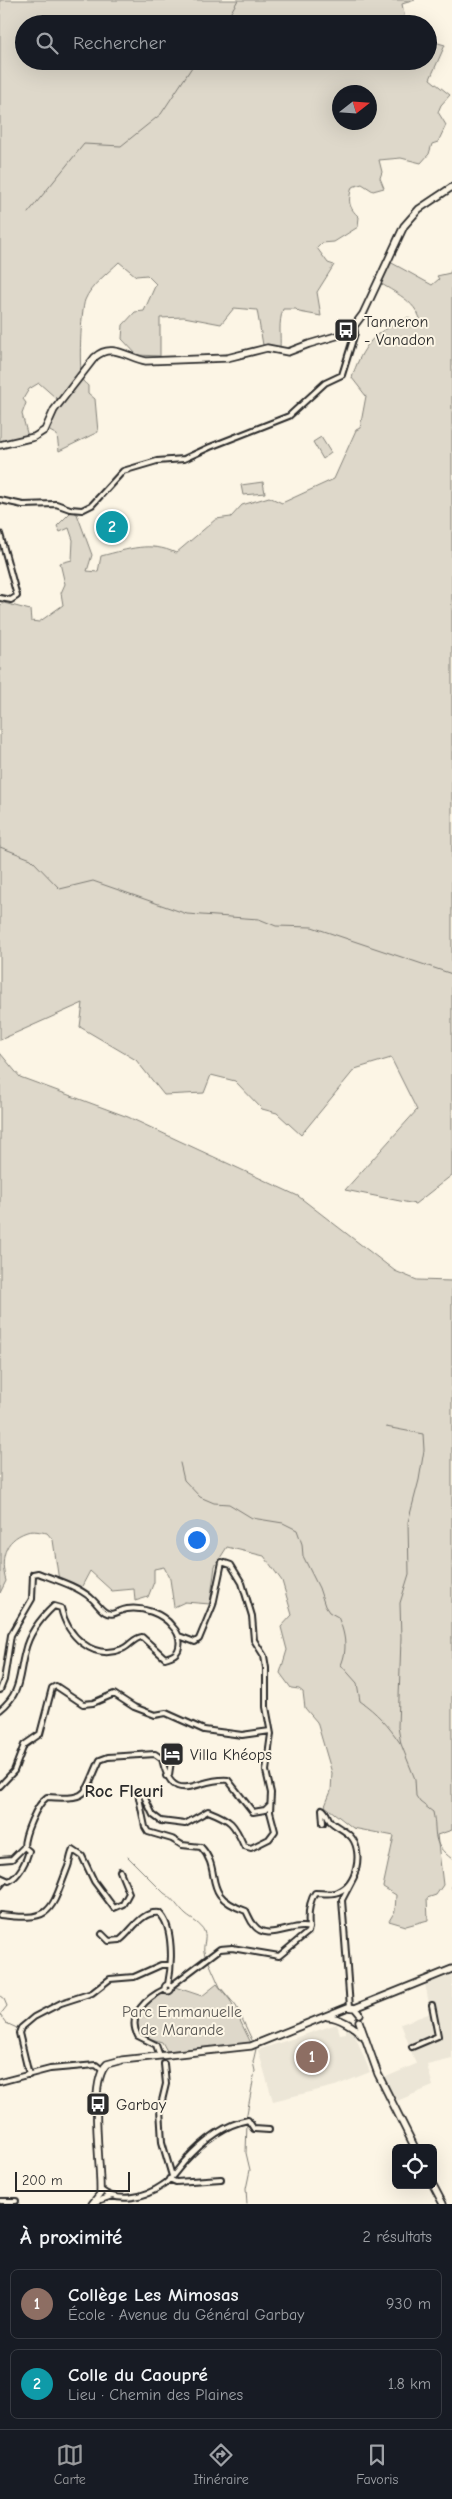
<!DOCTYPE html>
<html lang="fr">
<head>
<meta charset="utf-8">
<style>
  body { margin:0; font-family:"Comic Neue",sans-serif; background:#242831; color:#f1f3f6 }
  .controls { position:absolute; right:15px; bottom:15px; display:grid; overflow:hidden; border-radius:8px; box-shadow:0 5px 20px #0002 }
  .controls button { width:45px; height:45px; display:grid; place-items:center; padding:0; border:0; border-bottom:1px solid #363941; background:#171b24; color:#f1f3f6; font:25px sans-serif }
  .compass { position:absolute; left:332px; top:85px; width:45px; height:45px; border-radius:50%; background:#171b24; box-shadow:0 5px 20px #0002; rotate:73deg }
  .scale { position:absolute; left:15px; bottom:12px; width:115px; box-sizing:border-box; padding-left:5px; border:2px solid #2b2b2b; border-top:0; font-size:14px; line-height:18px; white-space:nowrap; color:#2b2b2b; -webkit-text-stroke:4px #fcf5e5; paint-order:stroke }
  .you { position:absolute; left:196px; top:1539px; width:18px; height:18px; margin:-12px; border:4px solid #fff; border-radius:50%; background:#1a73e8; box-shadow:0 0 0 8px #1a73e833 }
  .badge { display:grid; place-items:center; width:32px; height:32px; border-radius:50%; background:#98999b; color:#fff; font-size:16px; font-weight:700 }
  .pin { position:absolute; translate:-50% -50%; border:2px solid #fff; box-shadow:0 1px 5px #0006 }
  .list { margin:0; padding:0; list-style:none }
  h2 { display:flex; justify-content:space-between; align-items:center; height:65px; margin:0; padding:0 20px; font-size:21px }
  h2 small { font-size:16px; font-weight:400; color:#9ea1a6 }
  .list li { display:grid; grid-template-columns:32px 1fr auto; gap:15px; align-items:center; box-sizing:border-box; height:70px; margin:0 10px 10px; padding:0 10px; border:1px solid #363941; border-radius:8px }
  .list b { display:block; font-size:19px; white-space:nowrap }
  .list p { margin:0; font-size:16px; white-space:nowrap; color:#9ea1a6 }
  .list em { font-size:16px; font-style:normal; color:#9ea1a6 }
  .icon { flex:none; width:28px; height:28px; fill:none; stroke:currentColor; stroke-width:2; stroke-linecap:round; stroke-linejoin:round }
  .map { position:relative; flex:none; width:452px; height:2204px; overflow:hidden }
  .search { position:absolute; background:#171b24; box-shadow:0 5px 20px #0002; left:15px; right:15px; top:15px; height:55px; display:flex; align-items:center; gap:12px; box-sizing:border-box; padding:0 18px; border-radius:28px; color:#9ea1a6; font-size:19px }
  .sheet { height:225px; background:#171b24 }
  nav { display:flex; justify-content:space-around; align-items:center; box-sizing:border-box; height:70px; border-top:1px solid #363941; background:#171b24; font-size:14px; color:#9ea1a6 }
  nav a { display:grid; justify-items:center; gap:2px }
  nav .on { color:#98999b }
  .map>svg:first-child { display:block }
  .built { fill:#ece6d7 }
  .green { fill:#ded8ca; stroke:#84827a; fill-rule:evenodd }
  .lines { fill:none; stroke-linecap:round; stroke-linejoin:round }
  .stream { stroke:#7d7b74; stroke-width:1 }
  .street-casing { stroke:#2b2b2b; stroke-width:8 }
  .secondary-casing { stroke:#2b2b2b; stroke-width:9 }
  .street { stroke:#fcf5e5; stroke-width:4 }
  .secondary { stroke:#fcf5e5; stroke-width:5.5 }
  .labels { text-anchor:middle; stroke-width:4; stroke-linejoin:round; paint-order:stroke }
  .poi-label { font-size:16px; fill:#2b2b2b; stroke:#fcf5e5; text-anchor:start }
  .park-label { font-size:16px; fill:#585653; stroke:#fcf5e5 }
  .neighbourhood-label { font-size:18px; font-weight:bold; fill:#2b2b2b; stroke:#fcf5e5 }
</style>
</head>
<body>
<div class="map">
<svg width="452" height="2204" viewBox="0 0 452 2204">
  <rect width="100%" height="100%" fill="#fcf5e5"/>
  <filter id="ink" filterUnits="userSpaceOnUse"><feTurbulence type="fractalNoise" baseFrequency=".02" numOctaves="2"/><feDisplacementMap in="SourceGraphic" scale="10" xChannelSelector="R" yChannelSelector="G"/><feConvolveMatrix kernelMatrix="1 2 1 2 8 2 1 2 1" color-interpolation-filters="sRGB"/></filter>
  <g filter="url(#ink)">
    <!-- built -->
    <path class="built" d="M452,1975V2059L427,2065L433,2086L397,2101L384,2078L416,2064L401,2024L431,2013L425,1984Z
      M337,2024L340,2034L346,2033V2028L354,2033L370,2072L335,2086L273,2101L258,2050Z"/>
    <!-- green -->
    <path class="green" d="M0,0H415L402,4L406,24H24V61H428V40L445,45L430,79L450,95L441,105L438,112L446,125L438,142L432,144L429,154L421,163L401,158L379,160L382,172L380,178L384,188L373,191L362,184L352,187C348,201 348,207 359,217L358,227L334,242L322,243L317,248L328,263L334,265L317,292L321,316L299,312L296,309H283C278,325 281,333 280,349L263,345L257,310L234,308L221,324L184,317L160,318V356L137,355L122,339L123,325L135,312L144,311L156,284L147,275L136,276L119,262C108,273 91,285 85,300C81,311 78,371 83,381C83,382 88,385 88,386V393L95,399L98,432L59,451L57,435L48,430L52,419L61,406L56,398L39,383L29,389L23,399L26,403L22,414L28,437L0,442ZM340,92H370V122H340Z
      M390,262L432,285L439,279L437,276L450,273L452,268V1175L415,1204L345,1190L417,1110L391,1058L355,1069L301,1135L277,1113L262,1109L235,1081L211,1075L204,1093L164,1095L136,1060L80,1027L83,1003L0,1040V605L4,603L30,610L31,621L39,622L63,605L61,593L65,584L60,563L72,560L73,540L69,528L60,532L57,526L72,511L77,514L92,555L87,571L98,572L101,556C129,549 150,541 176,553L216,519L231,517L242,505L269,497L282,503L334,479L356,430L360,428L366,396L352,378C357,360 369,336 388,328C396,324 401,323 408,317L418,326L422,325C417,302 399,295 380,283Z
      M321,437L331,453L323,459L313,442Z
      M263,482L265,493L243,495L241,485Z
      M0,1053L20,1077L128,1117L298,1196L395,1271L417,1280L452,1281V1830L437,1835L443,1885L436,1895L427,1898L428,1920L406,1926L389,1921L395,1911L396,1895L383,1887L394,1836L353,1828L325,1806L331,1791L332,1773L317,1722L305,1708L303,1692L299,1689L291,1688L280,1673L287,1650L281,1627L292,1615L282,1581L264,1556L227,1547L215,1566L210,1604L185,1602L174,1607L170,1579L164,1567L154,1569V1582L148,1597L135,1601L134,1589L112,1591L90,1571L81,1588L59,1581L53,1540L47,1533C41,1532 33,1530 27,1532C3,1540 0,1560 6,1581L0,1593Z
      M217,1984L230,2000L251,2043L167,2051L162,2042L141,2036C127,2012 157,1995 175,1987L202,1996Z"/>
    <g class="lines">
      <!-- stream -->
      <path class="stream" d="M224,24L238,0
        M28,213L84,144L121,146L161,114L196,61
        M0,847L31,859L60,889L93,881L187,914L259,919L276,926L312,927L452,974
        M386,1427L423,1434L424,1450L419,1480L408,1522L409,1574L400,1603L401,1638L398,1727L401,1744L415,1779L416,1796L420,1802L433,1812C438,1836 430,1842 452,1859
        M180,1463L184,1480L200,1497L214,1503L229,1504L252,1518L283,1523L297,1530L302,1544L303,1556L319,1588L325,1606L329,1612L338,1617C345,1633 348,1649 341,1665L357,1683L360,1701C376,1712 389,1726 400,1743
        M128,1857L164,1893C174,1899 178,1908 186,1915C192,1920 201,1924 204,1931C208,1940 200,1948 206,1957
        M452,1886V1888
        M208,1960L220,1987L236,2006L252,2040
        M0,1996L4,1999L7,2006L0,2015L6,2023L17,2028
        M246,2119L255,2071L253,2062L256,2049
        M247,2123L246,2153L250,2170L246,2189L247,2204"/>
      <!-- street casing -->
      <g class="street-casing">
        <path id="street" d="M0,500L23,505L56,504L70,509L82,510L92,505L123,471L157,461L184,459L210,447L289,416L325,383L342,375L355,333L354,326
          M0,534L17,596L11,600L0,598
          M0,1690L4,1680L11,1635L32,1599L33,1574L38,1573C56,1580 77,1586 91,1598C96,1602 99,1608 105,1612C113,1617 119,1610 127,1609C143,1607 162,1613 172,1626C178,1632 181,1638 179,1647C178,1654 172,1656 165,1658L142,1637C133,1638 130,1646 122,1649C92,1661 67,1635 61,1608L54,1606C40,1619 29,1633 25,1651C18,1677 22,1692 0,1710
          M166,1776L169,1775L171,1761
          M0,1786L14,1771L24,1745L40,1734L52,1688L56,1686L83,1704L93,1703L114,1694L134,1707L155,1715L166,1713L204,1730L242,1735L270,1731
          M138,1793L144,1796L153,1815L161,1821L185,1824L208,1811C231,1820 234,1823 244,1846L251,1848L269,1839L275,1831L270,1812L271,1793L266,1771L271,1734L266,1707V1668L264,1656L254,1640L252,1616L242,1583L231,1565L222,1562L213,1605L199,1639L195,1642L179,1636
          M138,1793L145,1827L148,1832L172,1839L182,1845L201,1847C224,1872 199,1895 246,1911C249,1916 250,1921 254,1925C267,1943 293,1922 309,1928
          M24,1847C24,1835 36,1805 47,1797C91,1801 84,1793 100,1760L108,1757L155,1754L162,1759C173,1809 197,1777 228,1780L253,1812L265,1810L270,1805
          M0,1860L12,1859L24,1847L29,1851C26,1862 19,1876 9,1881L0,1877
          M0,1886L5,1880
          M0,1915C51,1921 50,1914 67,1869C70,1863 70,1855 73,1850L82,1856L94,1881L114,1908L123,1904L129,1893L120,1871
          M309,1928C308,1916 308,1903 315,1893C322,1893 332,1895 338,1892C357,1885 363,1853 352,1838C346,1830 337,1828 330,1821C327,1817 327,1812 322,1809L323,1823
          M102,1934L109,1941L120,1940C132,1931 141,1911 159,1913C174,1926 172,1966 168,1984
          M164.5 1988a3.5 3.5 0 1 1 7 0a3.5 3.5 0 1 1-7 0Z
          M171,1986L220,1949L232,1948L279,1956L308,1932L309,1928
          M350,2007L342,1900L354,1877
          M412,2047L438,2036L432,2005
          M160,2056L156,2045L138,2036C126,2015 148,1997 165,1989
          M164,2064L166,2084L160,2109L162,2142L172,2176
          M29,2075L19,2033L21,2028L34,2017L61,2003L92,1993L110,1979L134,1977L161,1965H170
          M0,2082L50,2069L96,2065L102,2070
          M169,2179L176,2182L221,2179
          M101,2190C118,2204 146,2197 163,2185C171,2180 177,2170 184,2162C201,2143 222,2125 248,2120L254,2129L269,2130
          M0,2201H16
          M95,2202L112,2196"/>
      </g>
      <!-- secondary casing -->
      <g class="secondary-casing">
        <path id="secondary" d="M0,445L34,437L45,430L54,410L95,357C112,342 128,358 146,361L227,358L267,348L288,352L309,344L343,334L354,326L363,314L404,226L419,209L452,187
          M355,2008L452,1969
          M328,2017C338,2017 356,2027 361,2035
          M359,2021L378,2074L415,2148
          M433,2185L443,2204
          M92,2204L100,2194C102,2167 87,2082 107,2064L122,2060L251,2046L348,2007L355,2008L360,2014"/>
      </g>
      <!-- street -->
      <use href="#street" class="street"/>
      <!-- secondary -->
      <use href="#secondary" class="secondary"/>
    </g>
  </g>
  <!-- icons -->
  <defs>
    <g id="bus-square" transform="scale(1.25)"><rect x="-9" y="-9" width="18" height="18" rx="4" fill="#2b2b2b" stroke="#fcf5e5"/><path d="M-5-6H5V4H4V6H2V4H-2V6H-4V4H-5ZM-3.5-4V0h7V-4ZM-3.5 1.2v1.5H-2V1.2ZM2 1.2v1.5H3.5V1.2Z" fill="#fff"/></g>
    <g id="hotel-square" transform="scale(1.25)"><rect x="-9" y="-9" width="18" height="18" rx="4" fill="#2b2b2b" stroke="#fcf5e5"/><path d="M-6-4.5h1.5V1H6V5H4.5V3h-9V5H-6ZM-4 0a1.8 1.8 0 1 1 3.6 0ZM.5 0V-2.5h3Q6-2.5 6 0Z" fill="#fff"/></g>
  </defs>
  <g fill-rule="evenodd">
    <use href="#bus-square" x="346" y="330"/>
    <use href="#hotel-square" x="172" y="1754"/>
    <use href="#bus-square" x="98" y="2104"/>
  </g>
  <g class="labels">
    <!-- poi labels -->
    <g class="poi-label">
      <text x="364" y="327">Tanneron<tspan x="364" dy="18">- Vanadon</tspan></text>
      <text x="190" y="1760">Villa Khéops</text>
      <text x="116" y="2110">Garbay</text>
    </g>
    <!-- park labels -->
    <g class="park-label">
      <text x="182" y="2017">Parc Emmanuelle<tspan x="182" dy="18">de Marande</tspan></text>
    </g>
    <!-- neighbourhood labels -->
    <g class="neighbourhood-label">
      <text x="124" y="1797">Roc Fleuri</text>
    </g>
  </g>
</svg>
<div class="controls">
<button><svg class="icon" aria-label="locate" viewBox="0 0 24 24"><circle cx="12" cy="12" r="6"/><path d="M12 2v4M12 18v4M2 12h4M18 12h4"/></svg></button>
</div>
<svg class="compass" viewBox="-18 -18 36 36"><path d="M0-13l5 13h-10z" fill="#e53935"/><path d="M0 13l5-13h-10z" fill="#9ea1a6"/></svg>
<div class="scale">200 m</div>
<div class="you"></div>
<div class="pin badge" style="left:312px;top:2057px;background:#8d6e63">1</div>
<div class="pin badge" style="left:112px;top:527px;background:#0f9aa8">2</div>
<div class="search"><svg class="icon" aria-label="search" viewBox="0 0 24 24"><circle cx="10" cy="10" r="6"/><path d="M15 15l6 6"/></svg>Rechercher</div>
</div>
<section class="sheet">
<h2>À proximité<small>2 résultats</small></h2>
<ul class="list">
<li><span class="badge" style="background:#8d6e63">1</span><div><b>Collège Les Mimosas</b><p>École · Avenue du Général Garbay</p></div><em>930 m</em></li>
<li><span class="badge" style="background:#0f9aa8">2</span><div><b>Colle du Caoupré</b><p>Lieu · Chemin des Plaines</p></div><em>1.8 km</em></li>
</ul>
</section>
<nav>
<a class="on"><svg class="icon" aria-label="map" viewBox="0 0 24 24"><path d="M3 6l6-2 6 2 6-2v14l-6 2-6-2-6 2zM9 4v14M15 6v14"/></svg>Carte</a>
<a><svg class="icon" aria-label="directions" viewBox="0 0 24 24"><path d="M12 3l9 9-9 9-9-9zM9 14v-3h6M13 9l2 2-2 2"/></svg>Itinéraire</a>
<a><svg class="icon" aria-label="saved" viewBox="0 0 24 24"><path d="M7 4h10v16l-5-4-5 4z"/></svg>Favoris</a>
</nav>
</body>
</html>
